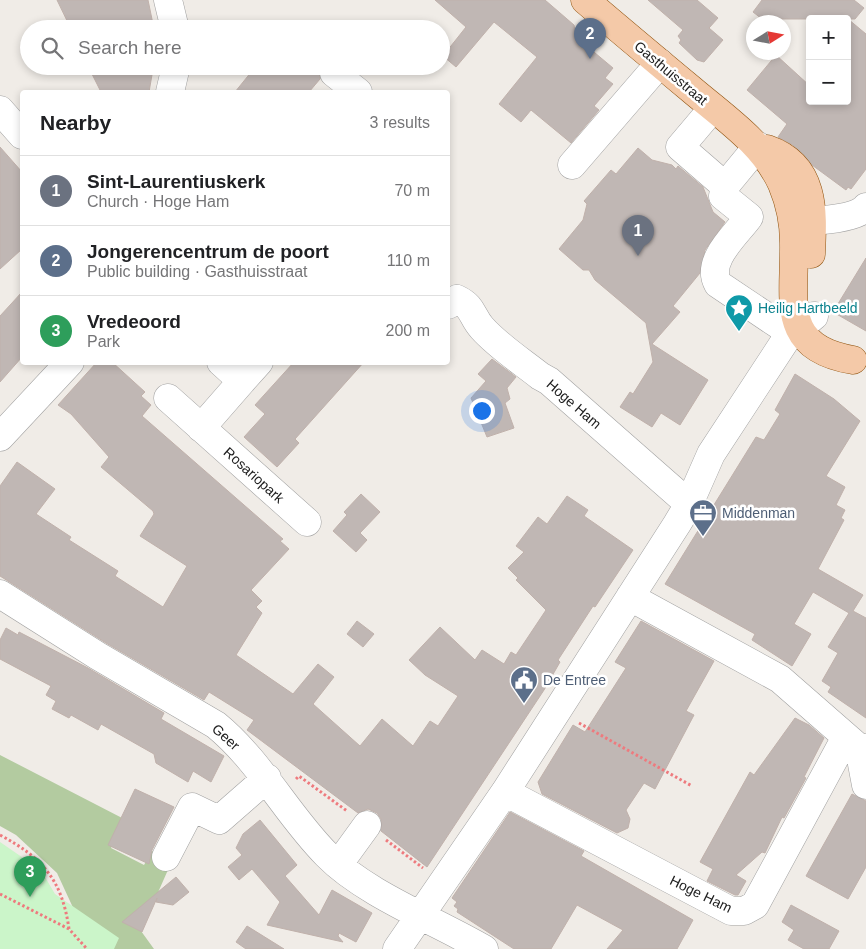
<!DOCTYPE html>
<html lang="en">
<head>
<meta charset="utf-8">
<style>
  body { margin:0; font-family:Helvetica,sans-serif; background:#f2f2f2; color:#202124 }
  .controls { position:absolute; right:15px; top:15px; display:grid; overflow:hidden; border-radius:5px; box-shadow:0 2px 8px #0003 }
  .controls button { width:45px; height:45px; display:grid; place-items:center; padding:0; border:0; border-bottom:1px solid #e0e0e0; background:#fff; color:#202124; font:25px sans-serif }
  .compass { position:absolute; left:746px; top:15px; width:45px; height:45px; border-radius:50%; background:#fff; box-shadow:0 2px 8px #0003; rotate:79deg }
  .you { position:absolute; left:481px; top:410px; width:18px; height:18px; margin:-12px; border:4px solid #fff; border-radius:50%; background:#1a73e8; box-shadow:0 0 0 8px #1a73e833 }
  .badge { display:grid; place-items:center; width:32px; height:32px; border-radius:50%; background:#b45309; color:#fff; font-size:16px; font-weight:700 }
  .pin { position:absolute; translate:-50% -41px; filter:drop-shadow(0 1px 2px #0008) }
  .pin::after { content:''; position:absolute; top:26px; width:18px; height:15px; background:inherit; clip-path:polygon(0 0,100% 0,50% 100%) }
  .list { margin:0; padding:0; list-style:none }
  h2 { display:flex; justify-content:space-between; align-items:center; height:65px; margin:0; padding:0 20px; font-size:21px }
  h2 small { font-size:16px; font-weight:400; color:#757577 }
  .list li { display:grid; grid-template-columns:32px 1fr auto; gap:15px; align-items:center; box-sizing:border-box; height:70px; padding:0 20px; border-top:1px solid #e0e0e0 }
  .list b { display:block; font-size:19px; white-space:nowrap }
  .list p { margin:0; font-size:16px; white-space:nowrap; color:#757577 }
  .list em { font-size:16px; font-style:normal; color:#757577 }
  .icon { flex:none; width:28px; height:28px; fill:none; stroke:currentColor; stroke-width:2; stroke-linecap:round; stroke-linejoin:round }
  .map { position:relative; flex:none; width:866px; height:949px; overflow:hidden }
  .search { position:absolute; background:#fff; box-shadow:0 2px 8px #0003; left:20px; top:20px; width:430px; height:55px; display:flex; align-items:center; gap:12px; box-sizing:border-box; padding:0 18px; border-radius:28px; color:#757577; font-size:19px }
  .panel { position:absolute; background:#fff; box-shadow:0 2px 8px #0003; left:20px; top:90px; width:430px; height:275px; border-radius:5px }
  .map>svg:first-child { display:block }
  .forest { fill:#b3cba0 }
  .park { fill:#cbf5c9 }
  .building { fill:#c0b7b4; stroke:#c0b1ab }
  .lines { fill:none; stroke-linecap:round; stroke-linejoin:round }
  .minor-casing { stroke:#a1a1a1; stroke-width:29 }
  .major-casing { stroke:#8f520d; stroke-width:29 }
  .path { stroke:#ee7a7e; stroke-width:3; stroke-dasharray:2.5 2.5; stroke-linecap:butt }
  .minor { stroke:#fff; stroke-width:28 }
  .major { stroke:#f4c9a8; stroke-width:28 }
  .labels { text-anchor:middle; stroke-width:5; stroke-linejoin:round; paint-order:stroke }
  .street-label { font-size:14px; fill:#202020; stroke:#fff }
  .culture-label { font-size:14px; fill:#0d838f; stroke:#fff; text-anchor:start }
  .service-label { font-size:14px; fill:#4e5e75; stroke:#fff; text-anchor:start }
</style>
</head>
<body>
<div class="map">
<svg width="866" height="949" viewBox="0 0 866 949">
  <rect width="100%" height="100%" fill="#f0ece7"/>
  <!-- forest -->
  <path class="forest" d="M0,755L126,820L111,848L144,865L152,851L171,863L141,931L154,949H96L82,927L57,873L16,835L0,826Z"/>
  <!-- park -->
  <path class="park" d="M0,842L32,864L45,877L55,894L119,938L114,949H0Z"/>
  <!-- building -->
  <path class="building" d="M57,0H148L154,29H71Z
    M435,0H545L574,25L576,37L613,68L605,78L613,84L594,106L599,110L571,143L531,110L521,122L499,104L537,57L494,22L456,67L443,56L466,27Z
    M648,0H697L718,18L709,28L723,40L704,62L697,60L679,43L681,40L678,36L683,30Z
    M762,0H854L864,8L855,19H848L866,34V169L851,189L848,187L846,190L812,165L793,145L778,137L787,124L747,90L776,55L810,86V101H847V19H762L753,12Z
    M88,66H150V68L153,69L149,92H101Z
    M256,66H320V79L309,92H235Z
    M0,147L22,172V249L0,269Z
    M638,148L652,160L672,165L676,169L678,166L703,187L713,212L725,222L705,250L700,273L673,306L680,312L652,344L708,380L680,425L661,413L652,427L620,407L630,392L633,394L653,362L646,323L595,280L589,270H583L559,249L583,220L587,204L584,201L611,170L616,174Z
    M866,258V331L833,312Z
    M22,292V357L0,382V316Z
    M492,359L516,377L507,388L510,399L505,403L514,428L487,437L471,398L486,381L478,374Z
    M97,362H112L145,392L141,396L151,405L142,416L283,539L280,541L289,549L251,590L262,601L256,607L262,613L236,655L293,694L318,664L334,677L313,704L360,746L382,719L413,746L430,721L438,726L458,696L425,675L409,660L440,627L475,660L482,650L504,664L511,652L516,655L546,610L516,580L518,578L508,568L524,552L516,546L538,517L547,524L567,496L588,510L584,516L633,550L595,607L593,606L558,660L560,662L544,690L427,867L381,831V819L377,813L368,809L358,813L247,730L254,720L209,692L204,700L106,643L0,576V486L17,462L55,489L36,514L71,537L69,540L118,571L115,576L163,607L187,566L140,536L154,514L153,511L101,467L109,457L71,414L58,405Z
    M294,362H364L295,439L299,443L277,467L244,437L265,414L255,405Z
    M795,374L834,399L860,421L826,476L845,487L836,505L845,510L841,518L844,520L818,569L863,595L853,611L866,618V718L828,692L831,687L822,681L838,653L828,647L849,613L813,592L794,624L811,634L792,666L752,640L755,634L665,584L756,437L764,440L780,414L775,410Z
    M361,494L380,512L360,533L367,540L356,552L333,531L347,515L344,512Z
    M357,621L374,634L363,647L347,634Z
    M641,621L714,661L686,711L694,715L655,789L644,783L626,810L630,819L628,828L617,833L542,794L538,782L573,725L585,732L626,668L615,662Z
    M6,628L18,635L19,632L88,668L164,713L161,719L224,756L211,782L193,771L188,782L156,763L154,754L101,724L98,730L71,715L69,718L52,709L56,701L46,695L51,686L0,659V640Z
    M795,718L809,725L824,738L804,777L806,778L784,818L782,817L765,853L762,852L736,875L746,881L738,895H735L707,881L713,869L700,862L750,772L754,775Z
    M135,789L174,807L152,850L149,864L108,845Z
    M852,794L866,801V867L848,899L806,876Z
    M510,812L584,851L581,856L693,920L677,949H607L623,930L577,905L551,949H514L457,912L458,909L454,906L457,902L452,898Z
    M260,820L297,865L285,876L319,915L332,890L372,913L356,942L339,933L338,936L343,942L267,925L280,902L252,869L239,880L228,867L242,855L236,848L243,834Z
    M176,877L189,892L173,905L156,902L157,898L142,932L122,922Z
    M791,905L839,931L829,949H804L788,940L794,930L782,922Z
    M247,926L284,949H246L236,942Z"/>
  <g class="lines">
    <!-- minor casing -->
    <g class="minor-casing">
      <path id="minor" d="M168,0L175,29
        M334,73L358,92
        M170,92L176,66
        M713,108L680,147L725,186L723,196L749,217C736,235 705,261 718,284L779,325L799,328
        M0,110L22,135
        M572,165L660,63
        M725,186L758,146
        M793,222C809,221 857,220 866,207
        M448,305L457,299C474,307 471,316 482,328C498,346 521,361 540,376L549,381L689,504
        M221,362L242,381L259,362
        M168,398L307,522
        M201,428L242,381
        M0,437L70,362
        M0,594L98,656L216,725C261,762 287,815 327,855C364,893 436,921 484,949
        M630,597L780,679L859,748H866
        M859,748L866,785
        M505,792L731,911H744L755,905L846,737
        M166,857L192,807L219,820L267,778
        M338,865L367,825
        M397,949L505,792L677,524L689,504L711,454L787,338L814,316"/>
    </g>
    <!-- major casing -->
    <g class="major-casing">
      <path id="major" d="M585,0C620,30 656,60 692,90C725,118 764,144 782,184C790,203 794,223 794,243C795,300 779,348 853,360
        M767,149C816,166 813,212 811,254"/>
    </g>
    <!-- path -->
    <path class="path" d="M579,723L692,786
      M296,779L299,776L347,811
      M0,835C43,858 62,880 69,929
      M386,840L423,868
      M0,894L69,929L87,949"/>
    <!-- minor -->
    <use href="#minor" class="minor"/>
    <!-- major -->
    <use href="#major" class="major"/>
  </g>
  <!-- icons -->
  <defs>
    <g id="sight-pin" transform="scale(1.4375)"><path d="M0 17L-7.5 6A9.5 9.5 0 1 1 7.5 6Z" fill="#0f9aa8" stroke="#fff"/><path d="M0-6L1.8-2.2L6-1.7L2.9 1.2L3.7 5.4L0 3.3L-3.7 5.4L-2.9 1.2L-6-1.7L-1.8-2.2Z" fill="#fff"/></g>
    <g id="office-pin" transform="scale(1.4375)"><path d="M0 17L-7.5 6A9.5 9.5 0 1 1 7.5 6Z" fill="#5c6f8a" stroke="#fff"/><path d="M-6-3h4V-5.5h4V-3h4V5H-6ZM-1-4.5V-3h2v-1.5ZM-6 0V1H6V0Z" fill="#fff"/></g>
    <g id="civic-pin" transform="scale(1.4375)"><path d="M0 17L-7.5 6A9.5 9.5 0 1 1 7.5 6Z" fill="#5c6f8a" stroke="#fff"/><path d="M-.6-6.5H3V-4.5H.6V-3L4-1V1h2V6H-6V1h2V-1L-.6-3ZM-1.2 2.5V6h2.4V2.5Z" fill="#fff"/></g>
  </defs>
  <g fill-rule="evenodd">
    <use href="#sight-pin" x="739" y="308"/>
    <use href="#office-pin" x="703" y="513"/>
    <use href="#civic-pin" x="524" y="680"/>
  </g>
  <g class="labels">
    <!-- street labels -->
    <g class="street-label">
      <text transform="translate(671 73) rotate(40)" y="5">Gasthuisstraat</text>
      <text transform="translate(574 404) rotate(41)" y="5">Hoge Ham</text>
      <text transform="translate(254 475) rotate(42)" y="5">Rosariopark</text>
      <text transform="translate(226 737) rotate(42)" y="5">Geer</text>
      <text transform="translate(701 894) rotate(26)" y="5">Hoge Ham</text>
    </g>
    <!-- culture labels -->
    <g class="culture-label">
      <text x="758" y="313">Heilig Hartbeeld</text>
    </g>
    <!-- service labels -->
    <g class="service-label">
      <text x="722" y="518">Middenman</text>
      <text x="543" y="685">De Entree</text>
    </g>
  </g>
</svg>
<div class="controls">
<button>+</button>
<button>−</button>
</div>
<svg class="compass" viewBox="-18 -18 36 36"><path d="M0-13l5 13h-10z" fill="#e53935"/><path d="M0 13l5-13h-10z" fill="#757577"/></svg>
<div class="you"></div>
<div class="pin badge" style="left:638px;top:256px;background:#6b7280">1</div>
<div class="pin badge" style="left:590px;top:59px;background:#5c6f8a">2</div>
<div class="pin badge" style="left:30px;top:897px;background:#2e9e5b">3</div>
<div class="search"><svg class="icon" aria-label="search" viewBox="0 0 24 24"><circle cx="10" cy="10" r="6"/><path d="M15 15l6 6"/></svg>Search here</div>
<section class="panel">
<h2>Nearby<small>3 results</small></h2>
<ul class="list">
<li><span class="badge" style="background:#6b7280">1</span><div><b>Sint-Laurentiuskerk</b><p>Church · Hoge Ham</p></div><em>70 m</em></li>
<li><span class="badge" style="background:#5c6f8a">2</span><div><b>Jongerencentrum de poort</b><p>Public building · Gasthuisstraat</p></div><em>110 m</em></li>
<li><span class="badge" style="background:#2e9e5b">3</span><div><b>Vredeoord</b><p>Park</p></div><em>200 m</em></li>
</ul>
</section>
</div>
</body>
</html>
